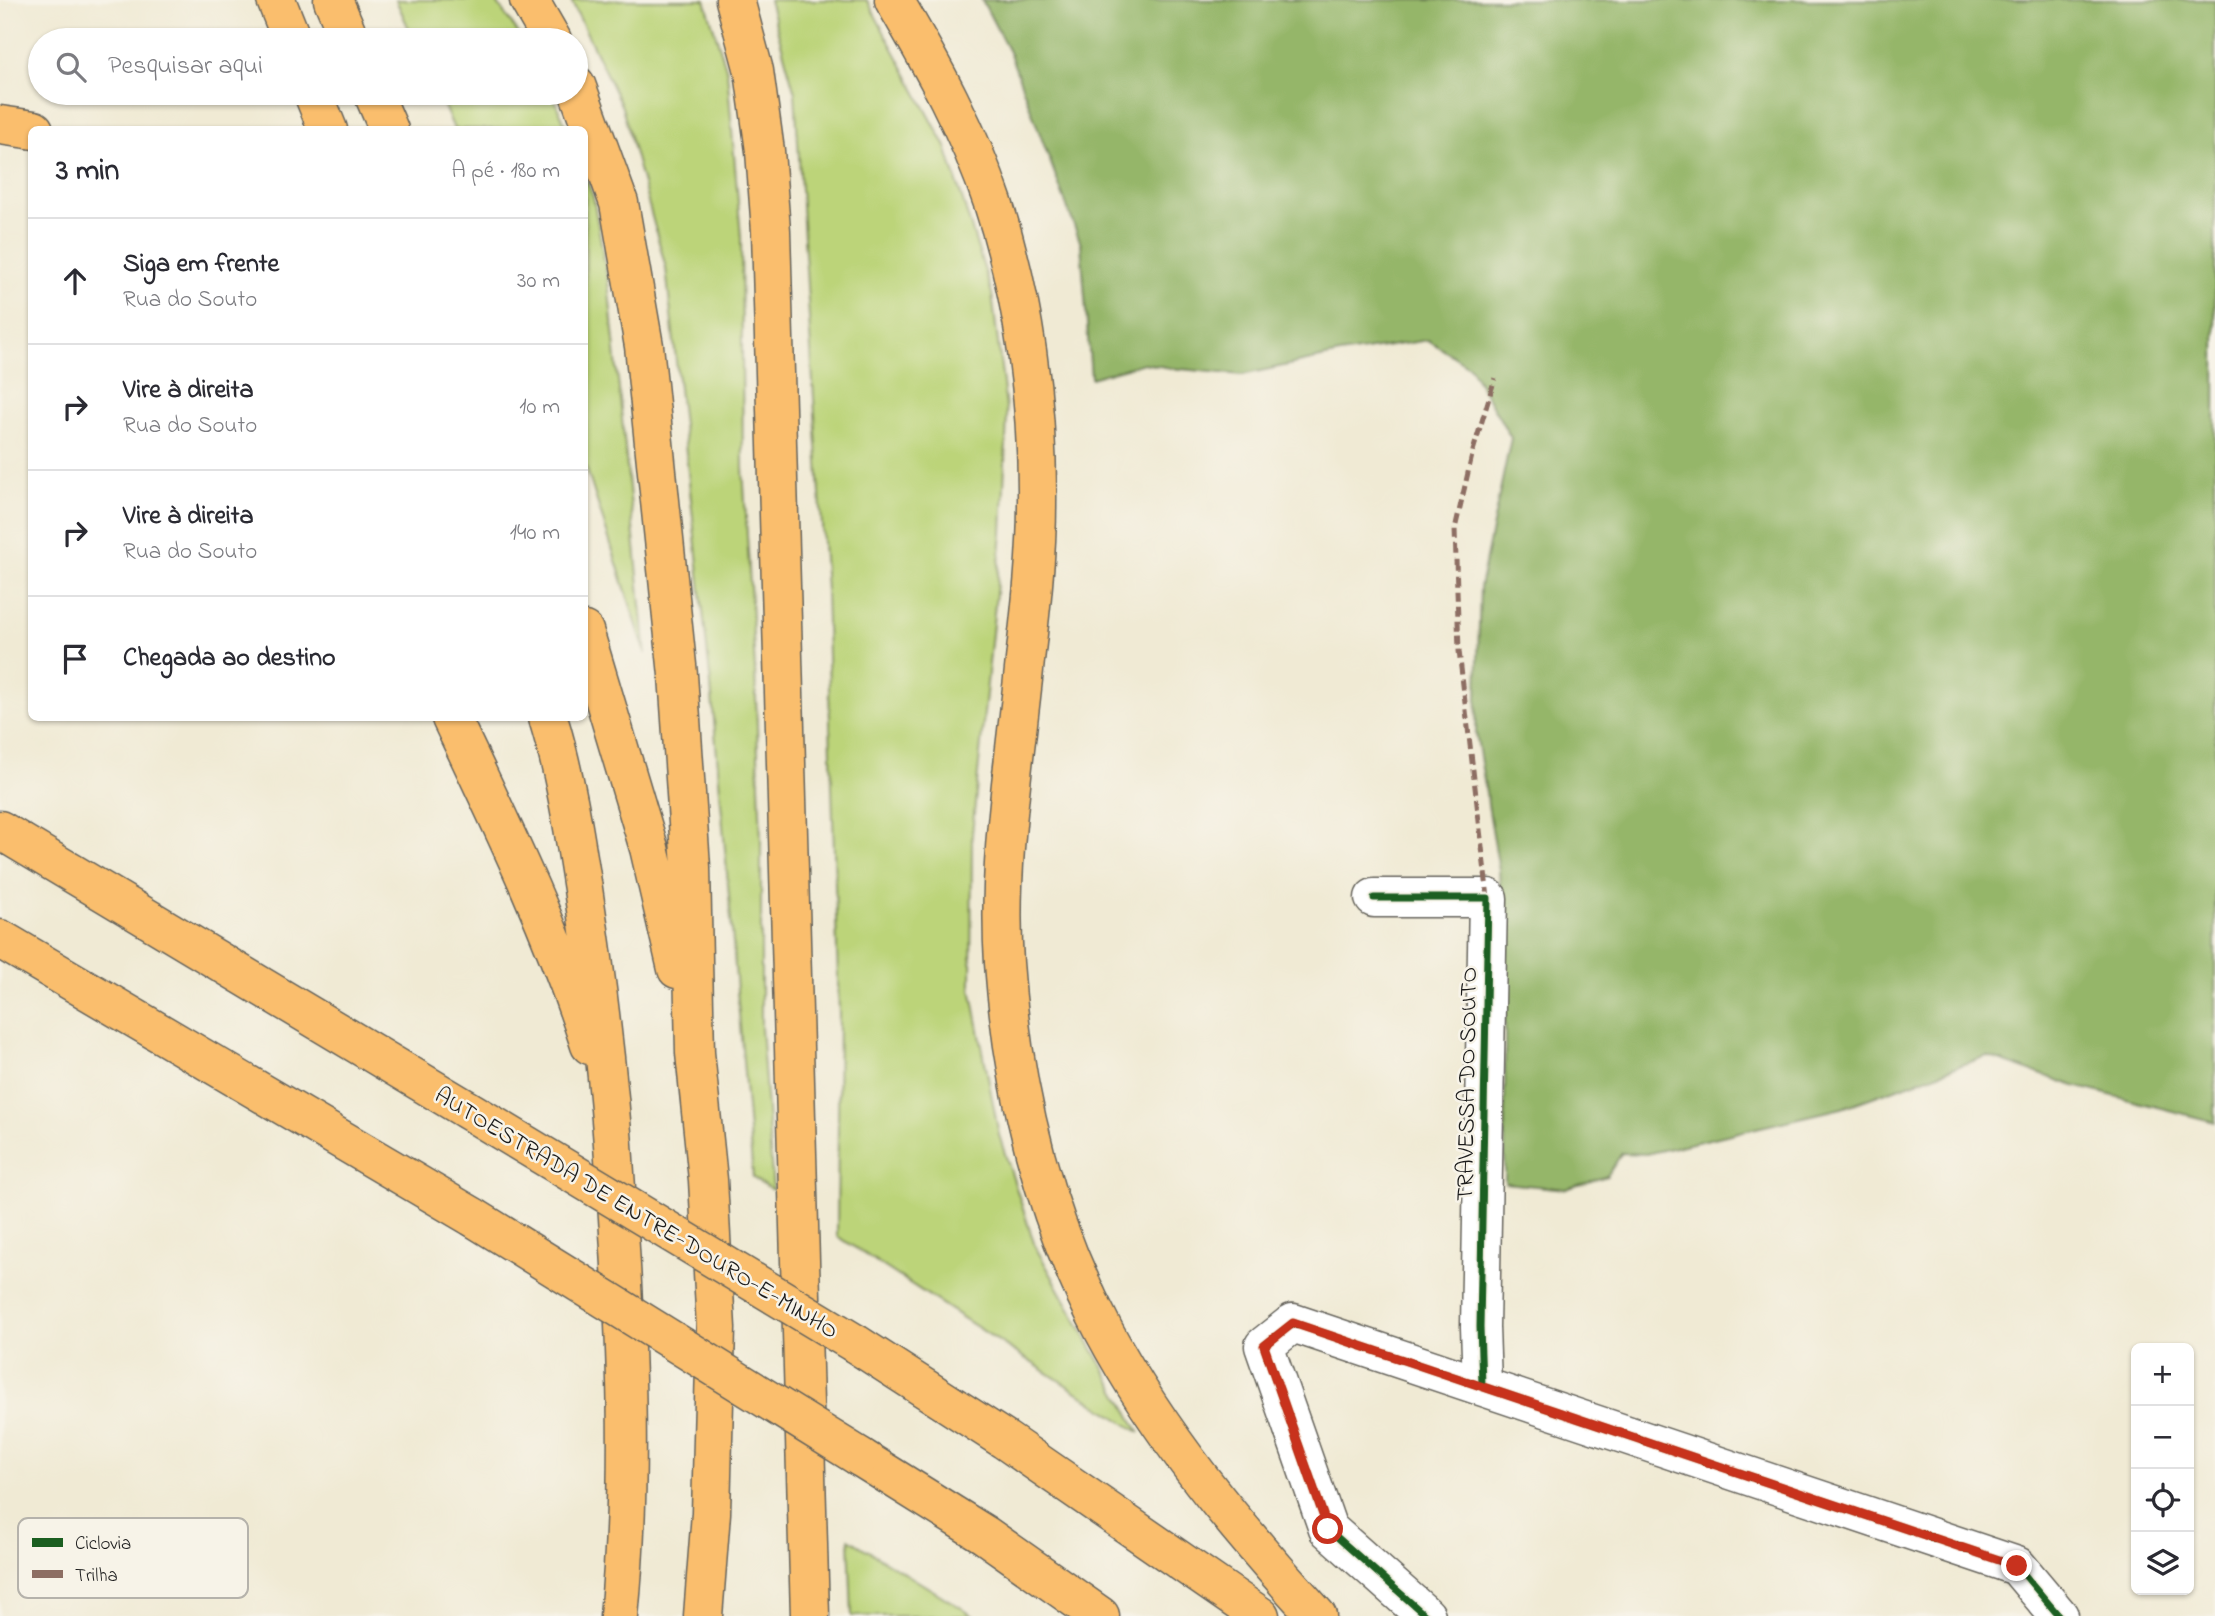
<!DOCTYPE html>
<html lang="pt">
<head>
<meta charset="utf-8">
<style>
  body { margin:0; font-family:"Indie Flower",sans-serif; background:#f2f2f3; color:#2b2b33 }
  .controls { position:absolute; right:21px; bottom:21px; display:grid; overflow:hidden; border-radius:10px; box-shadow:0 2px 5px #0004 }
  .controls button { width:63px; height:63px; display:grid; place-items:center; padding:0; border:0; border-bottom:2px solid #e1e1e2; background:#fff; color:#2b2b33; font:35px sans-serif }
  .stop { position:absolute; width:21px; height:21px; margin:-16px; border:5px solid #c8321e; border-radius:50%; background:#fff }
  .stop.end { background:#c8321e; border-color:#fff; box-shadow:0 2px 7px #0008 }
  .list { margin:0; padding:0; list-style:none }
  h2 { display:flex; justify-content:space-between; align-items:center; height:91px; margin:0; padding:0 28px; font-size:30px }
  h2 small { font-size:23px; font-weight:400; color:#7c7c81 }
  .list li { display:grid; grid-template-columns:46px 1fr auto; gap:21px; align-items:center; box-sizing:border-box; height:126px; padding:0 28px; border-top:2px solid #e1e1e2 }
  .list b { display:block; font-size:26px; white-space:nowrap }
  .list p { margin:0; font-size:23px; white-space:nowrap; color:#7c7c81 }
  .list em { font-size:23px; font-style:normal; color:#7c7c81 }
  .icon { flex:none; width:38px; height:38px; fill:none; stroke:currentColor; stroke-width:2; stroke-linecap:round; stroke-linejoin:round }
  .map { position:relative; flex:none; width:2215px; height:1616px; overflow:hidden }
  .search { position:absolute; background:#fff; box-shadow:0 2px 5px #0004; left:28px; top:28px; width:560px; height:77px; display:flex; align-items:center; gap:18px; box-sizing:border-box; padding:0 24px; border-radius:38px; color:#7c7c81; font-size:26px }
  .panel { position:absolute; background:#fff; box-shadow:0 2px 5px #0004; left:28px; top:126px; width:560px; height:595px; border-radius:10px }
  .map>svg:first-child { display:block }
  .green { fill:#bcd479; stroke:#6c784a; stroke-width:2 }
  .forest { fill:#95b669; stroke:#586942; stroke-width:2 }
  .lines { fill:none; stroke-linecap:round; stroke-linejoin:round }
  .minor-casing { stroke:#66645c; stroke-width:41 }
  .highway-casing { stroke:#66645c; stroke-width:41 }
  .minor { stroke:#fff; stroke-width:38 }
  .highway { stroke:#fabe6d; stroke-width:38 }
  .highway-bridge-casing { stroke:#66645c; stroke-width:41; stroke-linecap:butt }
  .highway-bridge { stroke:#fabe6d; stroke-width:38 }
  .quiet { stroke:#8d6e63; stroke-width:5; stroke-dasharray:10 5; stroke-linecap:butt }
  .cycleway-casing { stroke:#f7f3e8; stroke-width:11 }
  .cycleway { stroke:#1b5e20; stroke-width:7 }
  .route { stroke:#c8321e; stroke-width:9 }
  .labels { text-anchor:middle; stroke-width:5; stroke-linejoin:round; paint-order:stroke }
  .street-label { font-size:24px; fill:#1c1c1c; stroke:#f7f3e8 }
  .key { fill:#f7f3e8; stroke:#b5b2ab; stroke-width:2 }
  .key-label { font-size:19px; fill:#1c1c1c }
</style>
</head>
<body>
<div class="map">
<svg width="2215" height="1616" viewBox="0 0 2215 1616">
  <rect width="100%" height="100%" fill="#f7f3e8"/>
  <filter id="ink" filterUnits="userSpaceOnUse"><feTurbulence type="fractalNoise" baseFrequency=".0143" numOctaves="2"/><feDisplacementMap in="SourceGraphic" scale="14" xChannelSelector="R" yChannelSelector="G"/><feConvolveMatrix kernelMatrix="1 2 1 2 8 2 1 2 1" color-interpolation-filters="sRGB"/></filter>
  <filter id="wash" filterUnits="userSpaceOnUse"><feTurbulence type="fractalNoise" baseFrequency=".00686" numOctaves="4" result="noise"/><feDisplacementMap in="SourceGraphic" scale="28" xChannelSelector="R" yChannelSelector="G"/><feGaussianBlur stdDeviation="1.57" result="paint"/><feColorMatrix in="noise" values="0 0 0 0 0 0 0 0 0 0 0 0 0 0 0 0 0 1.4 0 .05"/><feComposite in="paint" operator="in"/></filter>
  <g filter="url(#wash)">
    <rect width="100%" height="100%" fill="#f0ead4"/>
    <!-- green -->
    <path class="green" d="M396,0H495L523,40H414Z
      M571,0H705L727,71L741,237L743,468L755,669L761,841V1028L773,1190L753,1178L711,685L666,268L622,107Z
      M769,0H866L868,2L946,147L992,294L1007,416L1002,533L972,834L971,988L999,1135L1035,1246L1140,1433L837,1236L839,1014L826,591L795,93Z
      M438,93H552L567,129H454Z
      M585,175L593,197L608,282L646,654L585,464Z
      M849,1539L960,1607L973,1616H852Z"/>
    <!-- forest -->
    <path class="forest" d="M982,0H2215V1122L2075,1086L1987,1056L1842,1108L1646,1154L1622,1153L1607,1176L1566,1189L1505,1183V983L1499,870L1476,733L1480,587L1511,438L1470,367L1428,340L1340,354L1242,375L1170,368L1144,363L1091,378L1081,244L1010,54Z"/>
  </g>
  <g filter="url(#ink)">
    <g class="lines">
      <!-- minor casing -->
      <g class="minor-casing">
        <path id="minor" d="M1374,898H1488L1480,1327L1482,1384
          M1426,1616L1328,1529L1264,1346L1293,1323L2017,1566L2059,1616"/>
      </g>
      <!-- highway casing -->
      <g class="highway-casing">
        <path id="highway" d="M276,0L292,40
          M333,0L350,40
          M529,0L552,40
          M735,0L754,71L765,151L771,231L810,1616
          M894,0C932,65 969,131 993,203C1024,298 1038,403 1037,504C1037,555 1031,608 1025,660C1015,760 997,862 1004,963C1013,1090 1044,1218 1104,1331C1160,1436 1237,1528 1317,1616
          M576,85L619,203L644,346L678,675L691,867L695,1053L708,1180L716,1328L711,1513L703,1616
          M313,93L328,130
          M373,93L389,130
          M0,125L34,130
          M584,631L649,848L677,969
          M451,718C502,825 554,932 590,1045
          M548,718C565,773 574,831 583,889C598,988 610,1087 616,1188C626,1330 633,1475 619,1616
          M0,830L466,1109
          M0,939L473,1217
          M856,1344L1005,1440L1260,1616
          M860,1457L985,1535L1100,1616"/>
      </g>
      <!-- minor -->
      <use href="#minor" class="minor"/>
      <!-- highway -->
      <use href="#highway" class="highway"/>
      <!-- highway-bridge casing -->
      <g class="highway-bridge-casing">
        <path id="highway-bridge" d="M466,1109L856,1344
          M473,1217L860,1457"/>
      </g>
      <!-- highway-bridge -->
      <use href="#highway-bridge" class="highway-bridge"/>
      <!-- quiet -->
      <path class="quiet" d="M1488,898L1459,651L1455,529L1473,451L1495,378"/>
      <!-- cycleway casing -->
      <g class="cycleway-casing">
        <path id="cycleway" d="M1374,898H1488L1480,1327L1482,1384
          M1426,1616L1328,1529L1264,1346L1293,1323L2017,1566L2059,1616"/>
      </g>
      <!-- cycleway -->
      <use href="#cycleway" class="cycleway"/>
    </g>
  </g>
  <g class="lines" filter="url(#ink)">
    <!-- route -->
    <path class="route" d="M1328,1529L1264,1346L1293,1323L2017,1566"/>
  </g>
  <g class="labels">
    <!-- street labels -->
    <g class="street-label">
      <text transform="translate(1466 1084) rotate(-89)" y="8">TRAVESSA DO SOUTO</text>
      <text transform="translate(637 1212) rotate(31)" y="8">AUTOESTRADA DE ENTRE-DOURO-E-MINHO</text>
    </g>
  </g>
  <!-- legend -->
  <rect x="18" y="1518" width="230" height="80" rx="10" class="key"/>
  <rect x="32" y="1538" width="31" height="9" fill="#1b5e20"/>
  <rect x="32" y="1570" width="31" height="8" fill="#8d6e63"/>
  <g class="key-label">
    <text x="75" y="1549">Ciclovia</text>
    <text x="75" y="1581">Trilha</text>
  </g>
</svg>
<div class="controls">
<button>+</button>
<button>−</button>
<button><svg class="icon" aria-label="locate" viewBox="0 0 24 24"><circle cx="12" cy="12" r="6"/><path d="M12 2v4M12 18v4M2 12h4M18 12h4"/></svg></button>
<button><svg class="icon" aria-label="layers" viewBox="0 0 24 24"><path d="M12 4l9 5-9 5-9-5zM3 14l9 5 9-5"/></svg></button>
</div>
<div class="stop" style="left:1328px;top:1529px"></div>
<div class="stop end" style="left:2017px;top:1566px"></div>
<div class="search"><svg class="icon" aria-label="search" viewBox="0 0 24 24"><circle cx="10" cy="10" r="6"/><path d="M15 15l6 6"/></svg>Pesquisar aqui</div>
<section class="panel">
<h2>3 min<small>A pé · 180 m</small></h2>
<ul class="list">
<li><svg class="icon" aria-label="ahead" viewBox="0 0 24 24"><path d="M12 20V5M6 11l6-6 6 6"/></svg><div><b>Siga em frente</b><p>Rua do Souto</p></div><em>30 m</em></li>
<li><svg class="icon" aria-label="right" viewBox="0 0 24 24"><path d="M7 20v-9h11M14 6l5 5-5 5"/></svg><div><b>Vire à direita</b><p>Rua do Souto</p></div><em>10 m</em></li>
<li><svg class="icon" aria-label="right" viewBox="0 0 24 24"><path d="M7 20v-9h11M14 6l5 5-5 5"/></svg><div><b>Vire à direita</b><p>Rua do Souto</p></div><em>140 m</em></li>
<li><svg class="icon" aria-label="arrive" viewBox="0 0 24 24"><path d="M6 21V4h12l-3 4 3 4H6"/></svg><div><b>Chegada ao destino</b></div></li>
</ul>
</section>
</div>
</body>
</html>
